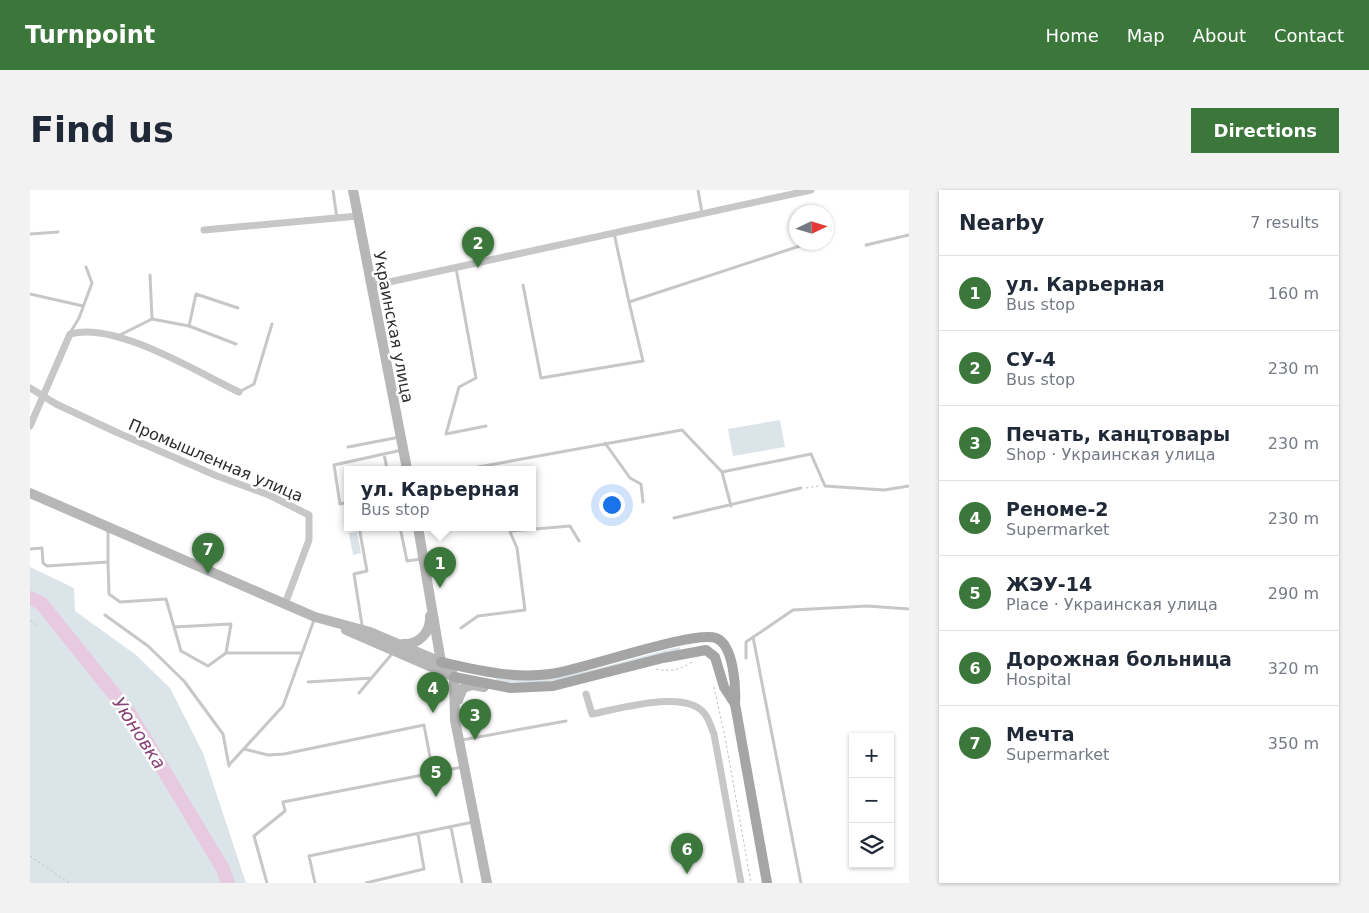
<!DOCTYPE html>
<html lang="en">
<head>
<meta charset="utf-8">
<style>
  body { margin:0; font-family:"DejaVu Sans",sans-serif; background:#f2f2f3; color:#1f2937 }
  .controls { position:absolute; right:15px; bottom:15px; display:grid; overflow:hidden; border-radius:0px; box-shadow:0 1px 4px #0004 }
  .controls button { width:45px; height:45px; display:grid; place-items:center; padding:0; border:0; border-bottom:1px solid #e0e1e3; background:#fff; color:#1f2937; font:25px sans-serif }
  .compass { position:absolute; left:759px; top:15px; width:45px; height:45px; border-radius:50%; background:#fff; box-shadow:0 1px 4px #0004; rotate:86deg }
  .you { position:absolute; left:581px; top:314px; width:18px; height:18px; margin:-12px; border:4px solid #fff; border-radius:50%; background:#1a73e8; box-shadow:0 0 0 8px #1a73e833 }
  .badge { display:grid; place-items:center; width:32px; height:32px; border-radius:50%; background:#3b763a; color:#fff; font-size:16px; font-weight:700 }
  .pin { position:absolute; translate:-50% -41px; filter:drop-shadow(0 1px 2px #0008) }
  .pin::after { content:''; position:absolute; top:26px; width:18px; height:15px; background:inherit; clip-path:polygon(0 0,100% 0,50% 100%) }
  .popup { position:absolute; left:314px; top:276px; width:192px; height:65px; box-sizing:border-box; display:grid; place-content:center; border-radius:0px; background:#fff; filter:drop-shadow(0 1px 4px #0005); font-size:16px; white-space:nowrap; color:#747a83 }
  .popup b { font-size:19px; color:#1f2937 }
  .popup::after { content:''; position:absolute; left:50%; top:100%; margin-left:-10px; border:10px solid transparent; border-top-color:#fff }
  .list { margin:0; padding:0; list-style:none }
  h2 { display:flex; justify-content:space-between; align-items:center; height:65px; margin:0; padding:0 20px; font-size:21px }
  h2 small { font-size:16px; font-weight:400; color:#747a83 }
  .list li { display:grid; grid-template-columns:32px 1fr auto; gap:15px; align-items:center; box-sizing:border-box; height:75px; padding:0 20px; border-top:1px solid #e0e1e3 }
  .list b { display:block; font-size:19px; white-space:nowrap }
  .list p { margin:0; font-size:16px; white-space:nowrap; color:#747a83 }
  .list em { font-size:16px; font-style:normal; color:#747a83 }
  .icon { flex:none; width:28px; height:28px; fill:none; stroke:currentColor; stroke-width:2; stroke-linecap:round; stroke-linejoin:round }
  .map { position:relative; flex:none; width:879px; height:693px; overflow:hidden; border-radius:0px }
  header { display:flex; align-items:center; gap:30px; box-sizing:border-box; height:70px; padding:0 25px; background:#3b763a; color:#fff }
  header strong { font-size:24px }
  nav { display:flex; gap:28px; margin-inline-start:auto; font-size:18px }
  .intro { display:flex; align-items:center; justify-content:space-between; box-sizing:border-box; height:120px; padding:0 30px }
  h1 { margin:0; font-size:35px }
  .button { padding:12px 22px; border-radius:0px; background:#3b763a; color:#fff; font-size:18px; font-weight:700 }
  main { display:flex; gap:30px; padding:0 30px }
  aside { flex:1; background:#fff; border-radius:0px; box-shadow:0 1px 4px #0004 }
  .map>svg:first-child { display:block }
  .green { fill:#dbe4e9 }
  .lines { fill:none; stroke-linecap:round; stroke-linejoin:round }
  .river { stroke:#e7c9e0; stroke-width:14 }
  .path { stroke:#c1c1c1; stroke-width:1; stroke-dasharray:2.5 2.5; stroke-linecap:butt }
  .lane { stroke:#c7c7c7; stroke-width:3 }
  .street { stroke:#c7c7c7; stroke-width:7 }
  .secondary { stroke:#b7b7b7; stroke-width:10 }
  .primary { stroke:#a5a5a5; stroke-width:10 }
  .labels { text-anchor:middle; stroke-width:5; stroke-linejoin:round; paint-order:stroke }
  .street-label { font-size:16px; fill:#2d2d2d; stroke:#fff }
  .water-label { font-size:18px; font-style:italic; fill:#874276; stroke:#fff }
</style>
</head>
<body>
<header>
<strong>Turnpoint</strong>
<nav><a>Home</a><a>Map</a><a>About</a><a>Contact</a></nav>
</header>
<div class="intro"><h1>Find us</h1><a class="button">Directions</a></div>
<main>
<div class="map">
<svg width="879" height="693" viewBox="0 0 879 693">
  <rect width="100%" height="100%" fill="#fff"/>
  <!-- green -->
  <path class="green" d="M750,230L755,257L703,266L698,239Z
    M327,342L331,363L323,365L319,343Z
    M0,377L44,398L45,421L106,465L140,498L173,563L216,693H0Z
    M650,457V460C592,474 526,500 466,491V488C526,497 591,470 650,457Z"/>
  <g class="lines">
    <!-- river -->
    <path class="river" d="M0,408L11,413L100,524L193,679L198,693"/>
    <!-- path -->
    <path class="path" d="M776,298L789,296
      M0,430L7,436
      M626,479C641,482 650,480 662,472
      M684,497L695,547L721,693
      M0,666L39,693"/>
    <!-- lane -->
    <path class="lane" d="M303,0L307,29
      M668,0L672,23
      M584,43L599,112L779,53
      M0,44L28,42
      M836,55L879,45
      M426,78L446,188L429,197L416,244L456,236
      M120,85L122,129
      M493,95L511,188L613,171L599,112
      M0,104L53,116
      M122,129L159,136L206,154
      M159,136L166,104L208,118
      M40,143L49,128L62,93L56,77
      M88,146L122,129
      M209,202L224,194L242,134
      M575,253L600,288L611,294L613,312
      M318,257L370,247
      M354,264L357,279
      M437,279L652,240L692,282L701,316
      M692,282L781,264L795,296L854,300L879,296
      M318,312L310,314L304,275L372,260
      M644,328L771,298
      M329,337L337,381L324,384L332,435
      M370,337L377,371L391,369
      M481,341L540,336L549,351
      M0,359L12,358L13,373L17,376L78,372V340
      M78,372L79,404L90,412L136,409L151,461L178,476L196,463
      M75,425L118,456L154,491L193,544L199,576
      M144,437L201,434L196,463H271
      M431,438L448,426L495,420L487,358L478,337
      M723,447L771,693
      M716,468V452L763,420L837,416L879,419
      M278,492L342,488
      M329,503L361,465
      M432,550L536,531
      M214,559L238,565L254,564L394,535L403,583L432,577
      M199,575L253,516L284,430
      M421,637L432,693
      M237,693L224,646L255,621L253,612L403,583
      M285,693L279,666L443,632
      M336,693L394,679L388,644"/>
    <!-- street -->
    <path class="street" d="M174,40L328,26
      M341,96L781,0
      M0,198L26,214L86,242L187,286L239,305L279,325V350L255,414
      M0,236L40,144C85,131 167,182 209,202
      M556,504L562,524C588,519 655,499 674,523C679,528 681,538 684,544L711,693"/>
    <!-- secondary -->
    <path class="secondary" d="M323,0L377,279
      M0,303L285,427L340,442L411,472
      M388,337L411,472L422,482L424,487L425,530L457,693
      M316,440L422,486
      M373,454C389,455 401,442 400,426
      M428,510L433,498L442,495L454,497"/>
    <!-- primary -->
    <path class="primary" d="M411,472C447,480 483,489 520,484C552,480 663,440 686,448C704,455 706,498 705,514L737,693
      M424,487L481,498L523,496L633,468L676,460L685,467L694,497L705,514"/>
  </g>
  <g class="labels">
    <!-- street labels -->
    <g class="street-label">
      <text transform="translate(364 137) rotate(79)" y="6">Украинская улица</text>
      <text transform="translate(186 270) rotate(23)" y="6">Промышленная улица</text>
    </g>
    <!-- water labels -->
    <g class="water-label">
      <text transform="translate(109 543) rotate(57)" y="6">Уюновка</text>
    </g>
  </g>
</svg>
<div class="controls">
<button>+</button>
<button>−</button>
<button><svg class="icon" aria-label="layers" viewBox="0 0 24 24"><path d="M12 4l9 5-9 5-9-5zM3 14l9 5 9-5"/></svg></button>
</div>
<svg class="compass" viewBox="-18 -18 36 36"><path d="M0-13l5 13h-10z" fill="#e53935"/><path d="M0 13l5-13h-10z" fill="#747a83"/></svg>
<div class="you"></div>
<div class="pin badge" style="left:410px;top:398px">1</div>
<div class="popup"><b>ул. Карьерная</b>Bus stop</div>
<div class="pin badge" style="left:448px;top:78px">2</div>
<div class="pin badge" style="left:445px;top:550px">3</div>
<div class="pin badge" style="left:403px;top:523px">4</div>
<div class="pin badge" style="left:406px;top:607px">5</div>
<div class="pin badge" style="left:657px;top:684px">6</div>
<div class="pin badge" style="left:178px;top:384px">7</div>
</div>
<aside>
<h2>Nearby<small>7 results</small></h2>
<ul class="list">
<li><span class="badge">1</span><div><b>ул. Карьерная</b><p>Bus stop</p></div><em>160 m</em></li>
<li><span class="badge">2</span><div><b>СУ-4</b><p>Bus stop</p></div><em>230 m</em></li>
<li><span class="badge">3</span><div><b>Печать, канцтовары</b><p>Shop · Украинская улица</p></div><em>230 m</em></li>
<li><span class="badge">4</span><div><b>Реноме-2</b><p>Supermarket</p></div><em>230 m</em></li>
<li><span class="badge">5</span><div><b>ЖЭУ-14</b><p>Place · Украинская улица</p></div><em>290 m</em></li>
<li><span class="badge">6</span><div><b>Дорожная больница</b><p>Hospital</p></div><em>320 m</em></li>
<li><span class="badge">7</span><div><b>Мечта</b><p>Supermarket</p></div><em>350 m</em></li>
</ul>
</aside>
</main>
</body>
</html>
